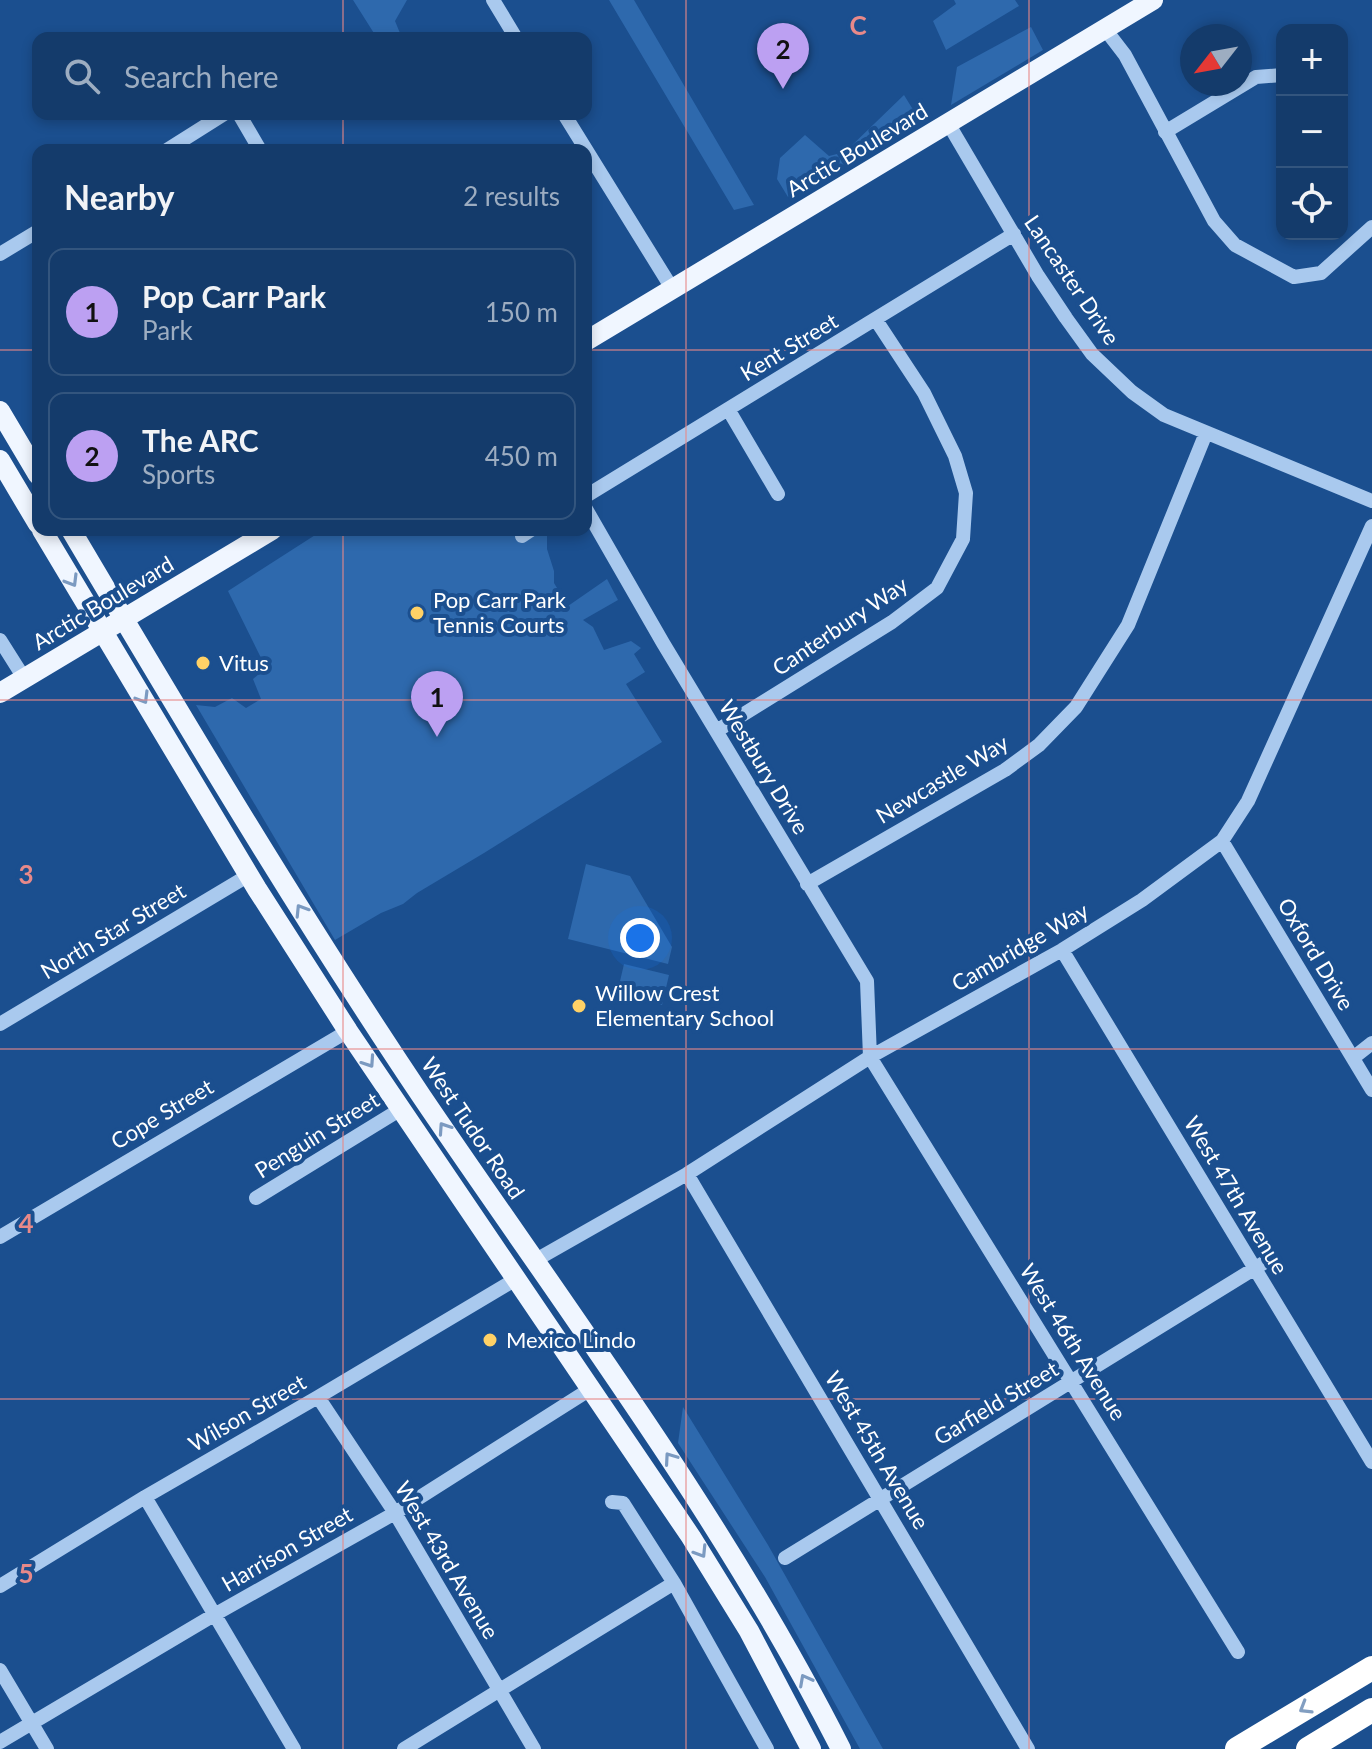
<!DOCTYPE html>
<html lang="en">
<head>
<meta charset="utf-8">
<style>
  body { margin:0; font-family:Lato,sans-serif; background:#214673; color:#f1f3f6 }
  .controls { position:absolute; right:24px; top:24px; display:grid; overflow:hidden; border-radius:16px; box-shadow:0 4px 12px #0003 }
  .controls button { width:72px; height:72px; display:grid; place-items:center; padding:0; border:0; border-bottom:2px solid #33557e; background:#143b6b; color:#f1f3f6; font:40px sans-serif }
  .compass { position:absolute; left:1180px; top:24px; width:72px; height:72px; border-radius:50%; background:#143b6b; box-shadow:0 4px 12px #0003; rotate:239deg }
  .you { position:absolute; left:640px; top:938px; width:28px; height:28px; margin:-20px; border:6px solid #fff; border-radius:50%; background:#1a73e8; box-shadow:0 0 0 12px #1a73e833 }
  .badge { display:grid; place-items:center; width:52px; height:52px; border-radius:50%; background:#bca0f2; color:#111; font-size:26px; font-weight:700 }
  .pin { position:absolute; translate:-50% -66px; filter:drop-shadow(0 2px 4px #0008) }
  .pin::after { content:''; position:absolute; top:42px; width:28px; height:24px; background:inherit; clip-path:polygon(0 0,100% 0,50% 100%) }
  .list { margin:0; padding:0; list-style:none }
  h2 { display:flex; justify-content:space-between; align-items:center; height:104px; margin:0; padding:0 32px; font-size:34px }
  h2 small { font-size:26px; font-weight:400; color:#9dadc1 }
  .list li { display:grid; grid-template-columns:52px 1fr auto; gap:24px; align-items:center; box-sizing:border-box; height:128px; margin:0 16px 16px; padding:0 16px; border:2px solid #33557e; border-radius:16px }
  .list b { display:block; font-size:30px; white-space:nowrap }
  .list p { margin:0; font-size:26px; white-space:nowrap; color:#9dadc1 }
  .list em { font-size:26px; font-style:normal; color:#9dadc1 }
  .icon { flex:none; width:44px; height:44px; fill:none; stroke:currentColor; stroke-width:2; stroke-linecap:round; stroke-linejoin:round }
  .map { position:relative; flex:none; width:1372px; height:1749px; overflow:hidden }
  .search { position:absolute; background:#143b6b; box-shadow:0 4px 12px #0003; left:32px; top:32px; width:560px; height:88px; display:flex; align-items:center; gap:20px; box-sizing:border-box; padding:0 28px; border-radius:16px; color:#9dadc1; font-size:30px }
  .panel { position:absolute; background:#143b6b; box-shadow:0 4px 12px #0003; left:32px; top:144px; width:560px; height:392px; border-radius:16px }
  .map>svg:first-child { display:block }
  .green { fill:#2e69ad }
  .lines { fill:none; stroke-linecap:round; stroke-linejoin:round }
  .minor { stroke:#a9c9ee; stroke-width:14 }
  .major { stroke:#f0f6ff; stroke-width:20 }
  .highway { stroke:#fff; stroke-width:24 }
  .oneway { stroke:#7b9ac1 }
  .oneway2 { stroke:#829ec1 }
  .grid { fill:none; stroke:#e88989; stroke-width:2; stroke-opacity:0.55 }
  .poi-dot { fill:#ffd166; stroke:#1b4f8f; stroke-width:3 }
  .labels { text-anchor:middle; stroke-width:8; stroke-linejoin:round; paint-order:stroke }
  .street-label { font-size:22px; fill:#fff; stroke:#1b4f8f }
  .poi-label { font-size:22px; fill:#fff; stroke:#1b4f8f; text-anchor:start }
  .grid-label { font-size:26px; text-anchor:middle; font-weight:bold; fill:#e88989; stroke:#1b4f8f; stroke-width:8; stroke-linejoin:round; paint-order:stroke }
</style>
</head>
<body>
<div class="map">
<svg width="1372" height="1749" viewBox="0 0 1372 1749">
  <rect width="100%" height="100%" fill="#1b4f8f"/>
  <!-- green -->
  <path class="green" d="M353,0H407L395,21L402,38H377Z
    M609,0H634L754,205L734,210Z
    M954,0H1015L1019,6L946,50L933,21L956,4Z
    M1031,27L1043,50L951,105L957,67Z
    M904,95L920,121L788,197L777,179L780,158L805,135L829,156L845,152Z
    M323,530H551L547,533V549L554,571V583L568,606L607,579L618,600L583,620L593,627L604,650L631,641L641,648L634,654L645,672L626,684L662,742L484,853L417,893L403,904L381,913L335,940L196,705L215,707L232,698L246,708L261,699L253,679L266,668L228,591Z
    M586,864L630,876L672,947L668,964L568,939Z
    M624,964L669,975L662,1005L617,994Z
    M683,1407L768,1545L883,1749H860L765,1577L678,1443Z"/>
  <g class="lines">
    <!-- minor -->
    <path class="minor" d="M493,0L516,38
      M1105,29L1125,55L1214,221L1235,245L1294,277L1321,273L1372,227
      M239,114L260,150
      M564,114L673,290
      M948,123L1038,276L1066,318L1092,354L1132,392L1164,415L1372,501
      M1165,132L1256,77L1282,75
      M167,150L224,114
      M0,254L38,231
      M728,409L778,494
      M586,496L1014,234
      M586,509L663,643L867,981L870,1057L1238,1652
      M522,536L531,530
      M0,640L24,678
      M718,730L892,622L937,588L963,539L966,493L955,456L924,393L876,320
      M1222,841L1372,1090
      M807,884L1005,770L1039,745L1076,707L1128,625L1206,433
      M1062,950L1372,1462
      M0,1024L249,875
      M1353,1058L1372,1043
      M687,1174L1028,1749
      M256,1198L401,1109
      M0,1237L348,1031
      M534,1261L687,1174L870,1057L1062,950L1142,900L1222,841L1248,801L1372,526
      M318,1397L395,1513L534,1749
      M145,1497L294,1749
      M612,1502L623,1503L674,1583L767,1749
      M785,1558L1270,1259
      M0,1586L145,1497L318,1397L516,1279
      M0,1670L47,1749
      M0,1742L214,1615L395,1513L592,1388
      M404,1749L674,1583"/>
    <!-- major -->
    <path class="major" d="M586,341L1153,0
      M0,411L38,475
      M0,460L38,524
      M42,530L257,889L348,1031L691,1537L749,1631L811,1749
      M71,530C184,721 298,912 422,1097C567,1311 724,1518 841,1749
      M0,693L272,530"/>
    <!-- highway -->
    <path class="highway" d="M1237,1749L1372,1668
      M1308,1749L1372,1710"/>
  </g>
  <!-- one-way arrows -->
  <defs><path id="oneway-chevron" d="M-2-3.5L2.5 0L-2 3.5" fill="none" stroke-width="1.6" stroke-linecap="round" stroke-linejoin="round" transform="scale(2)"/></defs>
  <g class="oneway">
    <use href="#oneway-chevron" transform="translate(72 581) rotate(59)"/>
    <use href="#oneway-chevron" transform="translate(143 698) rotate(59)"/>
    <use href="#oneway-chevron" transform="translate(301 910) rotate(-122)"/>
    <use href="#oneway-chevron" transform="translate(369 1062) rotate(56)"/>
    <use href="#oneway-chevron" transform="translate(444 1128) rotate(-124)"/>
    <use href="#oneway-chevron" transform="translate(670 1458) rotate(-125)"/>
    <use href="#oneway-chevron" transform="translate(701 1552) rotate(58)"/>
    <use href="#oneway-chevron" transform="translate(805 1680) rotate(-118)"/>
  </g>
  <use class="oneway2" href="#oneway-chevron" transform="translate(1305 1708) rotate(149)"/>
  <!-- grid -->
  <path class="grid" d="M343,0V38M686,0V1749M1029,0V1749M343,114V150M0,350H38M586,350H1372M343,530V1749M0,700H1372M0,1049H1372M0,1399H1372"/>
  <!-- markers -->
  <g class="poi-dot">
    <circle cx="417" cy="613" r="8"/>
    <circle cx="203" cy="663" r="8"/>
    <circle cx="579" cy="1006" r="8"/>
    <circle cx="490" cy="1340" r="8"/>
  </g>
  <g class="labels">
    <!-- street labels -->
    <g class="street-label">
      <text transform="translate(857 150) rotate(-31)" y="8">Arctic Boulevard</text>
      <text transform="translate(1072 280) rotate(56)" y="8">Lancaster Drive</text>
      <text transform="translate(789 347) rotate(-31)" y="8">Kent Street</text>
      <text transform="translate(103 603) rotate(-31)" y="8">Arctic Boulevard</text>
      <text transform="translate(840 626) rotate(-34)" y="8">Canterbury Way</text>
      <text transform="translate(764 767) rotate(59)" y="8">Westbury Drive</text>
      <text transform="translate(942 779) rotate(-31)" y="8">Newcastle Way</text>
      <text transform="translate(113 931) rotate(-31)" y="8">North Star Street</text>
      <text transform="translate(1020 947) rotate(-30)" y="8">Cambridge Way</text>
      <text transform="translate(1316 954) rotate(59)" y="8">Oxford Drive</text>
      <text transform="translate(162 1114) rotate(-31)" y="8">Cope Street</text>
      <text transform="translate(473 1128) rotate(56)" y="8">West Tudor Road</text>
      <text transform="translate(317 1135) rotate(-32)" y="8">Penguin Street</text>
      <text transform="translate(1236 1195) rotate(59)" y="8">West 47th Avenue</text>
      <text transform="translate(1073 1342) rotate(58)" y="8">West 46th Avenue</text>
      <text transform="translate(996 1403) rotate(-31)" y="8">Garfield Street</text>
      <text transform="translate(247 1413) rotate(-30)" y="8">Wilson Street</text>
      <text transform="translate(877 1450) rotate(59)" y="8">West 45th Avenue</text>
      <text transform="translate(287 1549) rotate(-30)" y="8">Harrison Street</text>
      <text transform="translate(447 1560) rotate(59)" y="8">West 43rd Avenue</text>
    </g>
    <!-- poi labels -->
    <g class="poi-label">
      <text x="433" y="608">Pop Carr Park<tspan x="433" dy="25">Tennis Courts</tspan></text>
      <text x="219" y="671">Vitus</text>
      <text x="595" y="1001">Willow Crest<tspan x="595" dy="25">Elementary School</tspan></text>
      <text x="506" y="1348">Mexico Lindo</text>
    </g>
  </g>
  <g class="grid-label">
    <text x="858" y="35">C</text>
    <text x="26" y="884">3</text>
    <text x="26" y="1233">4</text>
    <text x="26" y="1583">5</text>
  </g>
</svg>
<div class="controls">
<button>+</button>
<button>−</button>
<button><svg class="icon" aria-label="locate" viewBox="0 0 24 24"><circle cx="12" cy="12" r="6"/><path d="M12 2v4M12 18v4M2 12h4M18 12h4"/></svg></button>
</div>
<svg class="compass" viewBox="-18 -18 36 36"><path d="M0-13l5 13h-10z" fill="#e53935"/><path d="M0 13l5-13h-10z" fill="#9dadc1"/></svg>
<div class="you"></div>
<div class="pin badge" style="left:437px;top:737px">1</div>
<div class="pin badge" style="left:783px;top:89px">2</div>
<div class="search"><svg class="icon" aria-label="search" viewBox="0 0 24 24"><circle cx="10" cy="10" r="6"/><path d="M15 15l6 6"/></svg>Search here</div>
<section class="panel">
<h2>Nearby<small>2 results</small></h2>
<ul class="list">
<li><span class="badge">1</span><div><b>Pop Carr Park</b><p>Park</p></div><em>150 m</em></li>
<li><span class="badge">2</span><div><b>The ARC</b><p>Sports</p></div><em>450 m</em></li>
</ul>
</section>
</div>
</body>
</html>
